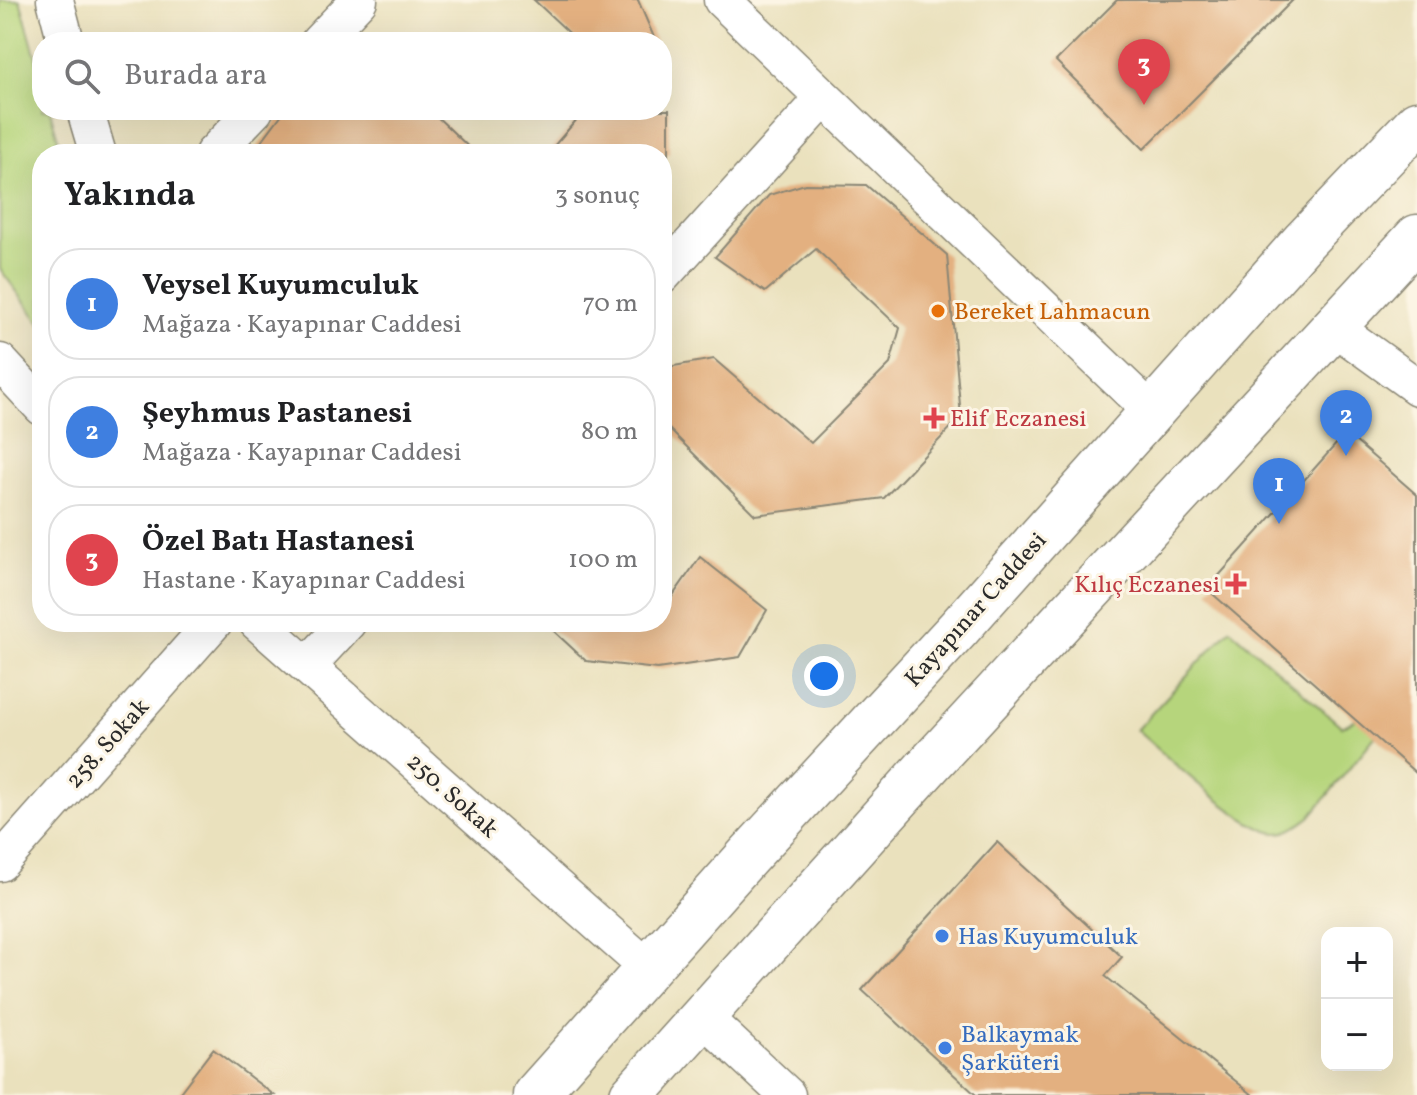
<!DOCTYPE html>
<html lang="tr">
<head>
<meta charset="utf-8">
<style>
  body { margin:0; font-family:Vollkorn,serif; background:#f2f2f2; color:#202124 }
  .controls { position:absolute; right:24px; bottom:24px; display:grid; overflow:hidden; border-radius:16px; box-shadow:0 8px 32px #0002 }
  .controls button { width:72px; height:72px; display:grid; place-items:center; padding:0; border:0; border-bottom:2px solid #e0e0e0; background:#fff; color:#202124; font:40px sans-serif }
  .you { position:absolute; left:824px; top:676px; width:28px; height:28px; margin:-20px; border:6px solid #fff; border-radius:50%; background:#1a73e8; box-shadow:0 0 0 12px #1a73e833 }
  .badge { display:grid; place-items:center; width:52px; height:52px; border-radius:50%; background:#d1495b; color:#fff; font-size:26px; font-weight:700 }
  .pin { position:absolute; translate:-50% -66px; filter:drop-shadow(0 2px 4px #0008) }
  .pin::after { content:''; position:absolute; top:42px; width:28px; height:24px; background:inherit; clip-path:polygon(0 0,100% 0,50% 100%) }
  .list { margin:0; padding:0; list-style:none }
  h2 { display:flex; justify-content:space-between; align-items:center; height:104px; margin:0; padding:0 32px; font-size:34px }
  h2 small { font-size:26px; font-weight:400; color:#757577 }
  .list li { display:grid; grid-template-columns:52px 1fr auto; gap:24px; align-items:center; box-sizing:border-box; height:112px; margin:0 16px 16px; padding:0 16px; border:2px solid #e0e0e0; border-radius:32px }
  .list b { display:block; font-size:30px; white-space:nowrap }
  .list p { margin:0; font-size:26px; white-space:nowrap; color:#757577 }
  .list em { font-size:26px; font-style:normal; color:#757577 }
  .icon { flex:none; width:44px; height:44px; fill:none; stroke:currentColor; stroke-width:2; stroke-linecap:round; stroke-linejoin:round }
  .map { position:relative; flex:none; width:1417px; height:1095px; overflow:hidden }
  .search { position:absolute; background:#fff; box-shadow:0 8px 32px #0002; left:32px; top:32px; width:640px; height:88px; display:flex; align-items:center; gap:20px; box-sizing:border-box; padding:0 28px; border-radius:32px; color:#757577; font-size:30px }
  .panel { position:absolute; background:#fff; box-shadow:0 8px 32px #0002; left:32px; top:144px; width:640px; height:488px; border-radius:32px }
  .map>svg:first-child { display:block }
  .green { fill:#b6d57c; stroke:#708054; stroke-width:2 }
  .building { fill:#e3b080 }
  .lines { fill:none; stroke-linecap:round; stroke-linejoin:round }
  .minor-casing { stroke:#8a8674; stroke-width:39 }
  .secondary-casing { stroke:#8a8674; stroke-width:47 }
  .minor { stroke:#fff; stroke-width:36 }
  .secondary { stroke:#fff; stroke-width:44 }
  .food-dot { fill:#e8710a; stroke:#fcf5e5; stroke-width:3 }
  .health-dot { fill:#e0444e; stroke:#fcf5e5; stroke-width:3 }
  .shop-dot { fill:#3f7fe0; stroke:#fcf5e5; stroke-width:3 }
  .labels { text-anchor:middle; stroke-width:6; stroke-linejoin:round; paint-order:stroke }
  .food-label { font-size:24px; fill:#c56008; stroke:#fcf5e5; text-anchor:start }
  .health-label { font-size:24px; fill:#be3a42; stroke:#fcf5e5; text-anchor:start }
  .street-label { font-size:24px; fill:#2b2b2b; stroke:#fcf5e5 }
  .shop-label { font-size:24px; fill:#366cbe; stroke:#fcf5e5; text-anchor:start }
</style>
</head>
<body>
<div class="map">
<svg width="1417" height="1095" viewBox="0 0 1417 1095">
  <rect width="100%" height="100%" fill="#fcf5e5"/>
  <filter id="ink" filterUnits="userSpaceOnUse"><feTurbulence type="fractalNoise" baseFrequency=".0125" numOctaves="2"/><feDisplacementMap in="SourceGraphic" scale="16" xChannelSelector="R" yChannelSelector="G"/><feConvolveMatrix kernelMatrix="1 2 1 2 8 2 1 2 1" color-interpolation-filters="sRGB"/></filter>
  <filter id="wash" filterUnits="userSpaceOnUse"><feTurbulence type="fractalNoise" baseFrequency=".006" numOctaves="4" result="noise"/><feDisplacementMap in="SourceGraphic" scale="32" xChannelSelector="R" yChannelSelector="G"/><feGaussianBlur stdDeviation="1.8" result="paint"/><feColorMatrix in="noise" values="0 0 0 0 0 0 0 0 0 0 0 0 0 0 0 0 0 1.4 0 .05"/><feComposite in="paint" operator="in"/></filter>
  <g filter="url(#wash)">
    <rect width="100%" height="100%" fill="#eae1bd"/>
    <!-- green -->
    <path class="green" d="M0,0H20L42,79V110H50L62,154H42V325L0,269Z
      M1230,629L1342,727L1372,710L1387,722L1310,817C1301,824 1289,833 1277,833C1244,831 1164,753 1136,730Z"/>
    <g id="blocks">
      <!-- building -->
      <path class="building" d="M534,0H638L656,42H579Z
        M1117,0H1293L1144,149L1056,61Z
        M285,110H430L476,154H252Z
        M585,110H669V154H547Z
        M805,184L866,185L947,255L961,417L884,498L755,515L662,422V368L714,359L811,443L890,364L900,328L816,249L765,292L715,257L769,195Z
        M1346,433L1417,495V774L1207,589Z
        M700,557L767,610L740,657L657,669L586,661L544,622H662V611Z
        M997,842L1122,957L1105,976L1253,1095H976L862,990Z
        M213,1049L274,1095H178Z"/>
    </g>
  </g>
  <g filter="url(#ink)">
    <use href="#blocks" fill-opacity="0" stroke="#8a8674" stroke-width="2"/>
    <g class="lines">
      <!-- minor casing -->
      <g class="minor-casing">
        <path id="minor" d="M55,0L66,42
          M722,0L1152,412
          M319,42L359,0
          M85,110L98,154
          M213,154L255,110
          M662,276L823,99
          M1334,327L1417,387
          M0,362L42,407
          M257,622L648,968
          M307,666L348,622
          M0,863L214,622
          M703,1017L787,1095"/>
      </g>
      <!-- secondary casing -->
      <g class="secondary-casing">
        <path id="secondary" d="M535,1095L748,856L959,628L1304,241L1417,123
          M632,1095L926,768L1417,237"/>
      </g>
      <!-- minor -->
      <use href="#minor" class="minor"/>
      <!-- secondary -->
      <use href="#secondary" class="secondary"/>
    </g>
  </g>
  <!-- markers -->
  <circle class="food-dot" cx="938" cy="311" r="8"/>
  <g class="health-dot">
    <path d="M930 406h8v8h8v8h-8v8h-8v-8h-8v-8h8z"/>
    <path d="M1232 572h8v8h8v8h-8v8h-8v-8h-8v-8h8z"/>
  </g>
  <g class="shop-dot">
    <circle cx="942" cy="936" r="8"/>
    <circle cx="945" cy="1048" r="8"/>
  </g>
  <g class="labels">
    <!-- food labels -->
    <g class="food-label">
      <text x="954" y="319">Bereket Lahmacun</text>
    </g>
    <!-- health labels -->
    <g class="health-label">
      <text x="950" y="426">Elif Eczanesi</text>
      <text x="1220" y="592" text-anchor="end">Kılıç Eczanesi</text>
    </g>
    <!-- street labels -->
    <g class="street-label">
      <text transform="translate(975 609) rotate(-48)" y="8">Kayapınar Caddesi</text>
      <text transform="translate(107 743) rotate(-48)" y="8">258. Sokak</text>
      <text transform="translate(453 795) rotate(42)" y="8">250. Sokak</text>
    </g>
    <!-- shop labels -->
    <g class="shop-label">
      <text x="958" y="944">Has Kuyumculuk</text>
      <text x="961" y="1042">Balkaymak<tspan x="961" dy="28">Şarküteri</tspan></text>
    </g>
  </g>
</svg>
<div class="controls">
<button>+</button>
<button>−</button>
</div>
<div class="you"></div>
<div class="pin badge" style="left:1279px;top:524px;background:#3f7fe0">1</div>
<div class="pin badge" style="left:1346px;top:456px;background:#3f7fe0">2</div>
<div class="pin badge" style="left:1144px;top:105px;background:#e0444e">3</div>
<div class="search"><svg class="icon" aria-label="search" viewBox="0 0 24 24"><circle cx="10" cy="10" r="6"/><path d="M15 15l6 6"/></svg>Burada ara</div>
<section class="panel">
<h2>Yakında<small>3 sonuç</small></h2>
<ul class="list">
<li><span class="badge" style="background:#3f7fe0">1</span><div><b>Veysel Kuyumculuk</b><p>Mağaza · Kayapınar Caddesi</p></div><em>70 m</em></li>
<li><span class="badge" style="background:#3f7fe0">2</span><div><b>Şeyhmus Pastanesi</b><p>Mağaza · Kayapınar Caddesi</p></div><em>80 m</em></li>
<li><span class="badge" style="background:#e0444e">3</span><div><b>Özel Batı Hastanesi</b><p>Hastane · Kayapınar Caddesi</p></div><em>100 m</em></li>
</ul>
</section>
</div>
</body>
</html>
